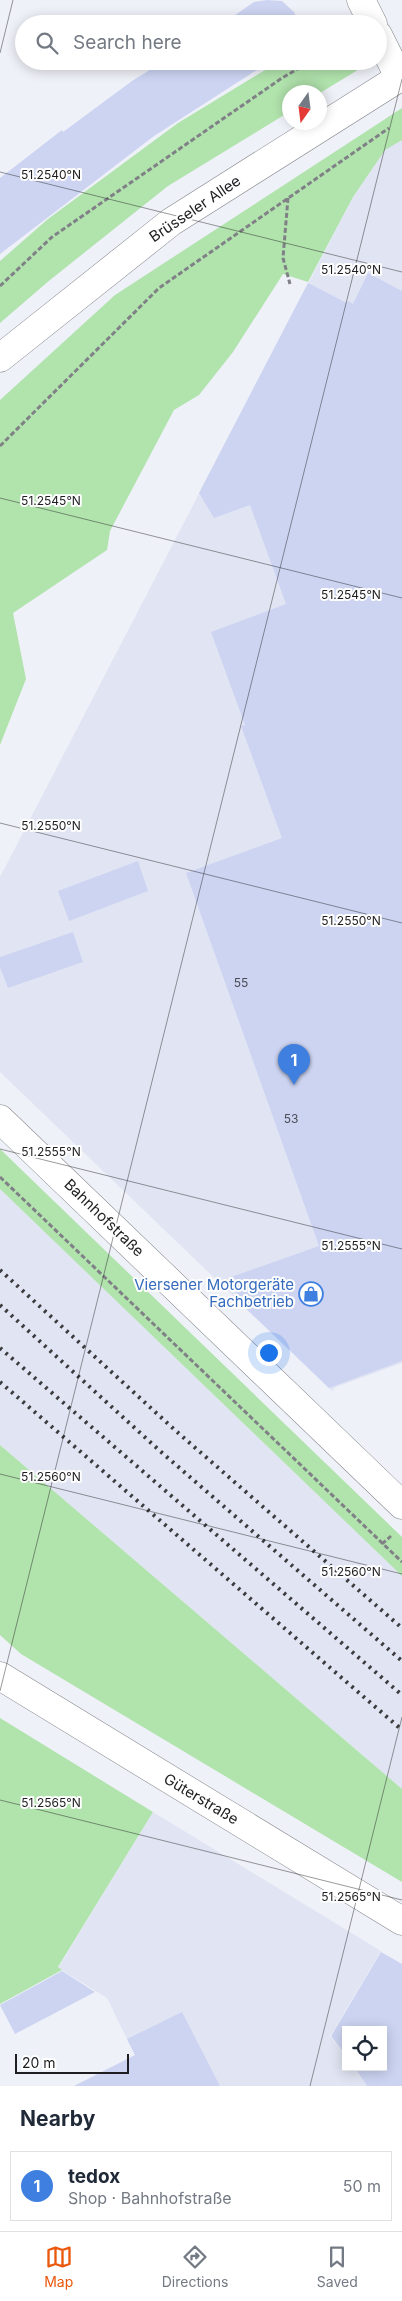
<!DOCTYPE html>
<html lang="en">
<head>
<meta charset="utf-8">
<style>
  body { margin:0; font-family:Inter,sans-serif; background:#f6f6f7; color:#1f2937 }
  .controls { position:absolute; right:15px; bottom:15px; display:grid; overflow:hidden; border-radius:0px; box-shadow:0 2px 12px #0003 }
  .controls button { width:45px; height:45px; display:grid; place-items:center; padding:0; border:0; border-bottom:1px solid #e0e1e3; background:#fff; color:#1f2937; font:25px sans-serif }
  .compass { position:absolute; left:282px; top:85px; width:45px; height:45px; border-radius:50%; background:#fff; box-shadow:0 2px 12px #0003; rotate:194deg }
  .scale { position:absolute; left:15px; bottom:12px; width:114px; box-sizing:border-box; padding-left:5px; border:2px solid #1e1e21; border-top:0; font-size:14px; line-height:18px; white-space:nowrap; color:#1e1e21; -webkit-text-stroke:4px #fefefe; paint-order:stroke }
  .you { position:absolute; left:268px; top:1352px; width:18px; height:18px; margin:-12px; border:4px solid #fff; border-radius:50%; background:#1a73e8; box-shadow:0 0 0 8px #1a73e833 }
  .badge { display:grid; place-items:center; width:32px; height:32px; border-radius:50%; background:#ea580c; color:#fff; font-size:16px; font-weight:700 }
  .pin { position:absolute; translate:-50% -41px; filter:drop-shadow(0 1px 2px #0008) }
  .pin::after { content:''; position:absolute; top:26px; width:18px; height:15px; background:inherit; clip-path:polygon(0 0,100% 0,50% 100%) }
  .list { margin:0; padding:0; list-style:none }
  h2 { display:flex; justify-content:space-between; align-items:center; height:65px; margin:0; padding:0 20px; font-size:21px }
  h2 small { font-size:16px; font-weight:400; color:#747a83 }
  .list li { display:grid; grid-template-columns:32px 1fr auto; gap:15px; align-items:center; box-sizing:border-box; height:70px; margin:0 10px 10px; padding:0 10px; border:1px solid #e0e1e3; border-radius:0px }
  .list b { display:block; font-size:19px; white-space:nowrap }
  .list p { margin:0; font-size:16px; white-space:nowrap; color:#747a83 }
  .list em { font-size:16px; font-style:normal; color:#747a83 }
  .icon { flex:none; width:28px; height:28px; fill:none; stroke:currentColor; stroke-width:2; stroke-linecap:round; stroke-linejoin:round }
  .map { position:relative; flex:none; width:402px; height:2086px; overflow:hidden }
  .search { position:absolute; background:#fff; box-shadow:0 2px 12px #0003; left:15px; right:15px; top:15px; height:55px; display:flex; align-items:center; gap:12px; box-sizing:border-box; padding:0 18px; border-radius:28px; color:#747a83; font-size:19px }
  .sheet { height:145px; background:#fff }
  nav { display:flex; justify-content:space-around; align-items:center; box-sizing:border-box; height:70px; border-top:1px solid #e0e1e3; background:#fff; font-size:14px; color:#747a83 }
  nav a { display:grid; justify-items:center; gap:2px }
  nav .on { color:#ea580c }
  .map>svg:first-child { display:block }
  .built { fill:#e1e5f3 }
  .green { fill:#b1e3ad }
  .building { fill:#ccd4f2 }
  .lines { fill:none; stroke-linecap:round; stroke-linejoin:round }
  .minor-casing { stroke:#83858b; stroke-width:29 }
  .major-casing { stroke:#83858b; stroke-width:29 }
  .path { stroke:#808186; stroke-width:3; stroke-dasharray:5 2.5; stroke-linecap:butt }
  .minor { stroke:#fff; stroke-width:28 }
  .major { stroke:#fff; stroke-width:28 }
  .rail { stroke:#3b3b3e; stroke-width:4; stroke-dasharray:2.5 5; stroke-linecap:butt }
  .ticks { fill:none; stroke:#1e1e21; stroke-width:1; stroke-opacity:0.45 }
  .labels { text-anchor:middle; stroke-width:4; stroke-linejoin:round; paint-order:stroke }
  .number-label { font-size:12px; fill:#4a4c55 }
  .street-label { font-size:15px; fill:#1e1e21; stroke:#fefefe }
  .shop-label { font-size:15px; fill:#366cbe; stroke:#fefefe; text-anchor:end }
  .ticks-label { font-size:12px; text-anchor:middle; fill:#1e1e21; stroke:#fefefe; stroke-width:4; stroke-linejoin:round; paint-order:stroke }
</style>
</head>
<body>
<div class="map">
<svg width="402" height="2086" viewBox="0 0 402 2086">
  <rect width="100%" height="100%" fill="#eff1f8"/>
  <!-- built -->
  <path class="built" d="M402,140V1363L336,1387L332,1391L0,1072V877L353,197L385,149Z
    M0,1189L402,1576V1789L0,1445Z
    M153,1812L381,1951L330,2036L346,2057V2067H353L367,2086H150L107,1998L58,1968Z"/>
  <!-- green -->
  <path class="green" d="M280,61H363L361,68L320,93L290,92L289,112L168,186L50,280L0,323V261L48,219L178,123Z
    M402,108V140L385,150L353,197L308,282L283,274L233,352L199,395L174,410L110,531L107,550L13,613L26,679L0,745V400L115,295Z
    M0,1149L402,1537V1576L0,1189Z
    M0,1445L402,1789V1882L21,1654L0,1635Z
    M0,1718L153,1812L58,1967L62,1970L0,2004Z"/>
  <!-- building -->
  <path class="building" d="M267,0L282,1L294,12L299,24H222L254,2Z
    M164,61H271L154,136L0,254V178L62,130L63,132L132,81Z
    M368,273L402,291V1361L329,1388L240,1303L231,1277L319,1246L186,873L282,838L241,726L245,725L211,632L286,604L250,505L214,518L199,493L308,283L347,303L348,301L353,304Z
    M138,861L148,891L69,921L58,891Z
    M73,932L83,962L8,988L0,967V957Z
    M381,1952L402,1964V2086H367L354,2067H383V2030H346V2056L331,2036Z
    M62,1971L95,1992L15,2034L0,2005Z
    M182,2012L220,2086H74L135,2055L127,2039Z"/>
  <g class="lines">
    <!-- minor casing -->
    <g class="minor-casing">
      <path id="minor" d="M361,0L373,24
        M378,35L399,77
        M0,1119L402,1505
        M0,1676L402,1921"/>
    </g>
    <!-- major casing -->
    <g class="major-casing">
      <path id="major" d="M0,358L171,222L402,76"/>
    </g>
    <!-- path -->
    <path class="path" d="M288,198L283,258L290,284
      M0,286L52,237L282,78L311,61
      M0,446L159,288L389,128
      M0,1177L402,1562
      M382,1544L391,1536"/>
    <!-- minor -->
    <use href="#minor" class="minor"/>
    <!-- major -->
    <use href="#major" class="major"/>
    <!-- rail -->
    <path class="rail" d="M0,1270L176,1431L402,1628
      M0,1305L160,1451L402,1661
      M0,1348L402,1695
      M0,1382L402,1730"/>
  </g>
  <!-- ticks -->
  <path class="ticks" d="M0,53L13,0M0,172L402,272M0,498L402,598M0,823L402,923M0,1149L402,1249M0,1474L402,1574M0,1691L402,79M0,1800L402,1900M310,2086L402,1717"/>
  <!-- icons -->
  <defs>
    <g id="shop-ring" transform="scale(1.25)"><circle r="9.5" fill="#fefefe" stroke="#3f7fe0" stroke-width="1.5"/><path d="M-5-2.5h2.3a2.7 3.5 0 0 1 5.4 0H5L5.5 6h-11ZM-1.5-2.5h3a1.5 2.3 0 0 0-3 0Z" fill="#3f7fe0"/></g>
  </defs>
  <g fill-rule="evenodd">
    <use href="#shop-ring" x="311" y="1294"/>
  </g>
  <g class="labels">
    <!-- number labels -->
    <g class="number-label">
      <text x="241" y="987">55</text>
      <text x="291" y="1123">53</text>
    </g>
    <!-- street labels -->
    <g class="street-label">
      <text transform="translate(195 209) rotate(-34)" y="5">Brüsseler Allee</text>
      <text transform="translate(104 1218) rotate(44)" y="5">Bahnhofstraße</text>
      <text transform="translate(201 1799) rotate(31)" y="5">Güterstraße</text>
    </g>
    <!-- shop labels -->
    <g class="shop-label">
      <text x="294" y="1290">Viersener Motorgeräte<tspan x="294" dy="17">Fachbetrieb</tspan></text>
    </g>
  </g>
  <g class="ticks-label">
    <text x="51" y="179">51.2540°N</text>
    <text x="351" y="274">51.2540°N</text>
    <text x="51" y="505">51.2545°N</text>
    <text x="351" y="599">51.2545°N</text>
    <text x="51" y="830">51.2550°N</text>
    <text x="351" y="925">51.2550°N</text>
    <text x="51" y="1156">51.2555°N</text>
    <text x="351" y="1250">51.2555°N</text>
    <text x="51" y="1481">51.2560°N</text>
    <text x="351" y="1576">51.2560°N</text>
    <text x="51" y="1807">51.2565°N</text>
    <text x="351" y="1901">51.2565°N</text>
  </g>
</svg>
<div class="controls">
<button><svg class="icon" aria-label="locate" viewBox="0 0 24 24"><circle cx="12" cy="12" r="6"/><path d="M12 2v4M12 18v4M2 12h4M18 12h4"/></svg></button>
</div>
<svg class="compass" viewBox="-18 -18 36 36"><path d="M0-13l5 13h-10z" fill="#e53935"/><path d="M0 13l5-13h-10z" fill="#747a83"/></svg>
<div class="scale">20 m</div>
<div class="you"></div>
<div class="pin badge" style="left:294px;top:1085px;background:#3f7fe0">1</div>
<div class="search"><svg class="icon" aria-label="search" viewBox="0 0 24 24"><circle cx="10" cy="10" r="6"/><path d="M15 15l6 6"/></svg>Search here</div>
</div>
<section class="sheet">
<h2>Nearby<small></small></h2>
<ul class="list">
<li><span class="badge" style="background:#3f7fe0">1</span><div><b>tedox</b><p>Shop · Bahnhofstraße</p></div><em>50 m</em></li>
</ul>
</section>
<nav>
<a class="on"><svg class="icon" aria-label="map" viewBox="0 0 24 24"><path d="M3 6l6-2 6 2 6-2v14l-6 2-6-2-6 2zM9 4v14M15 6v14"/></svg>Map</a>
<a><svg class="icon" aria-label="directions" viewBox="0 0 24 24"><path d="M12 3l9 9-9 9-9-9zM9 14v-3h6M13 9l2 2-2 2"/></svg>Directions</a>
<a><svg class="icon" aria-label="saved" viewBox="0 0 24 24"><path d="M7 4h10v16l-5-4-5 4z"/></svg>Saved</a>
</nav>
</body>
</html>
